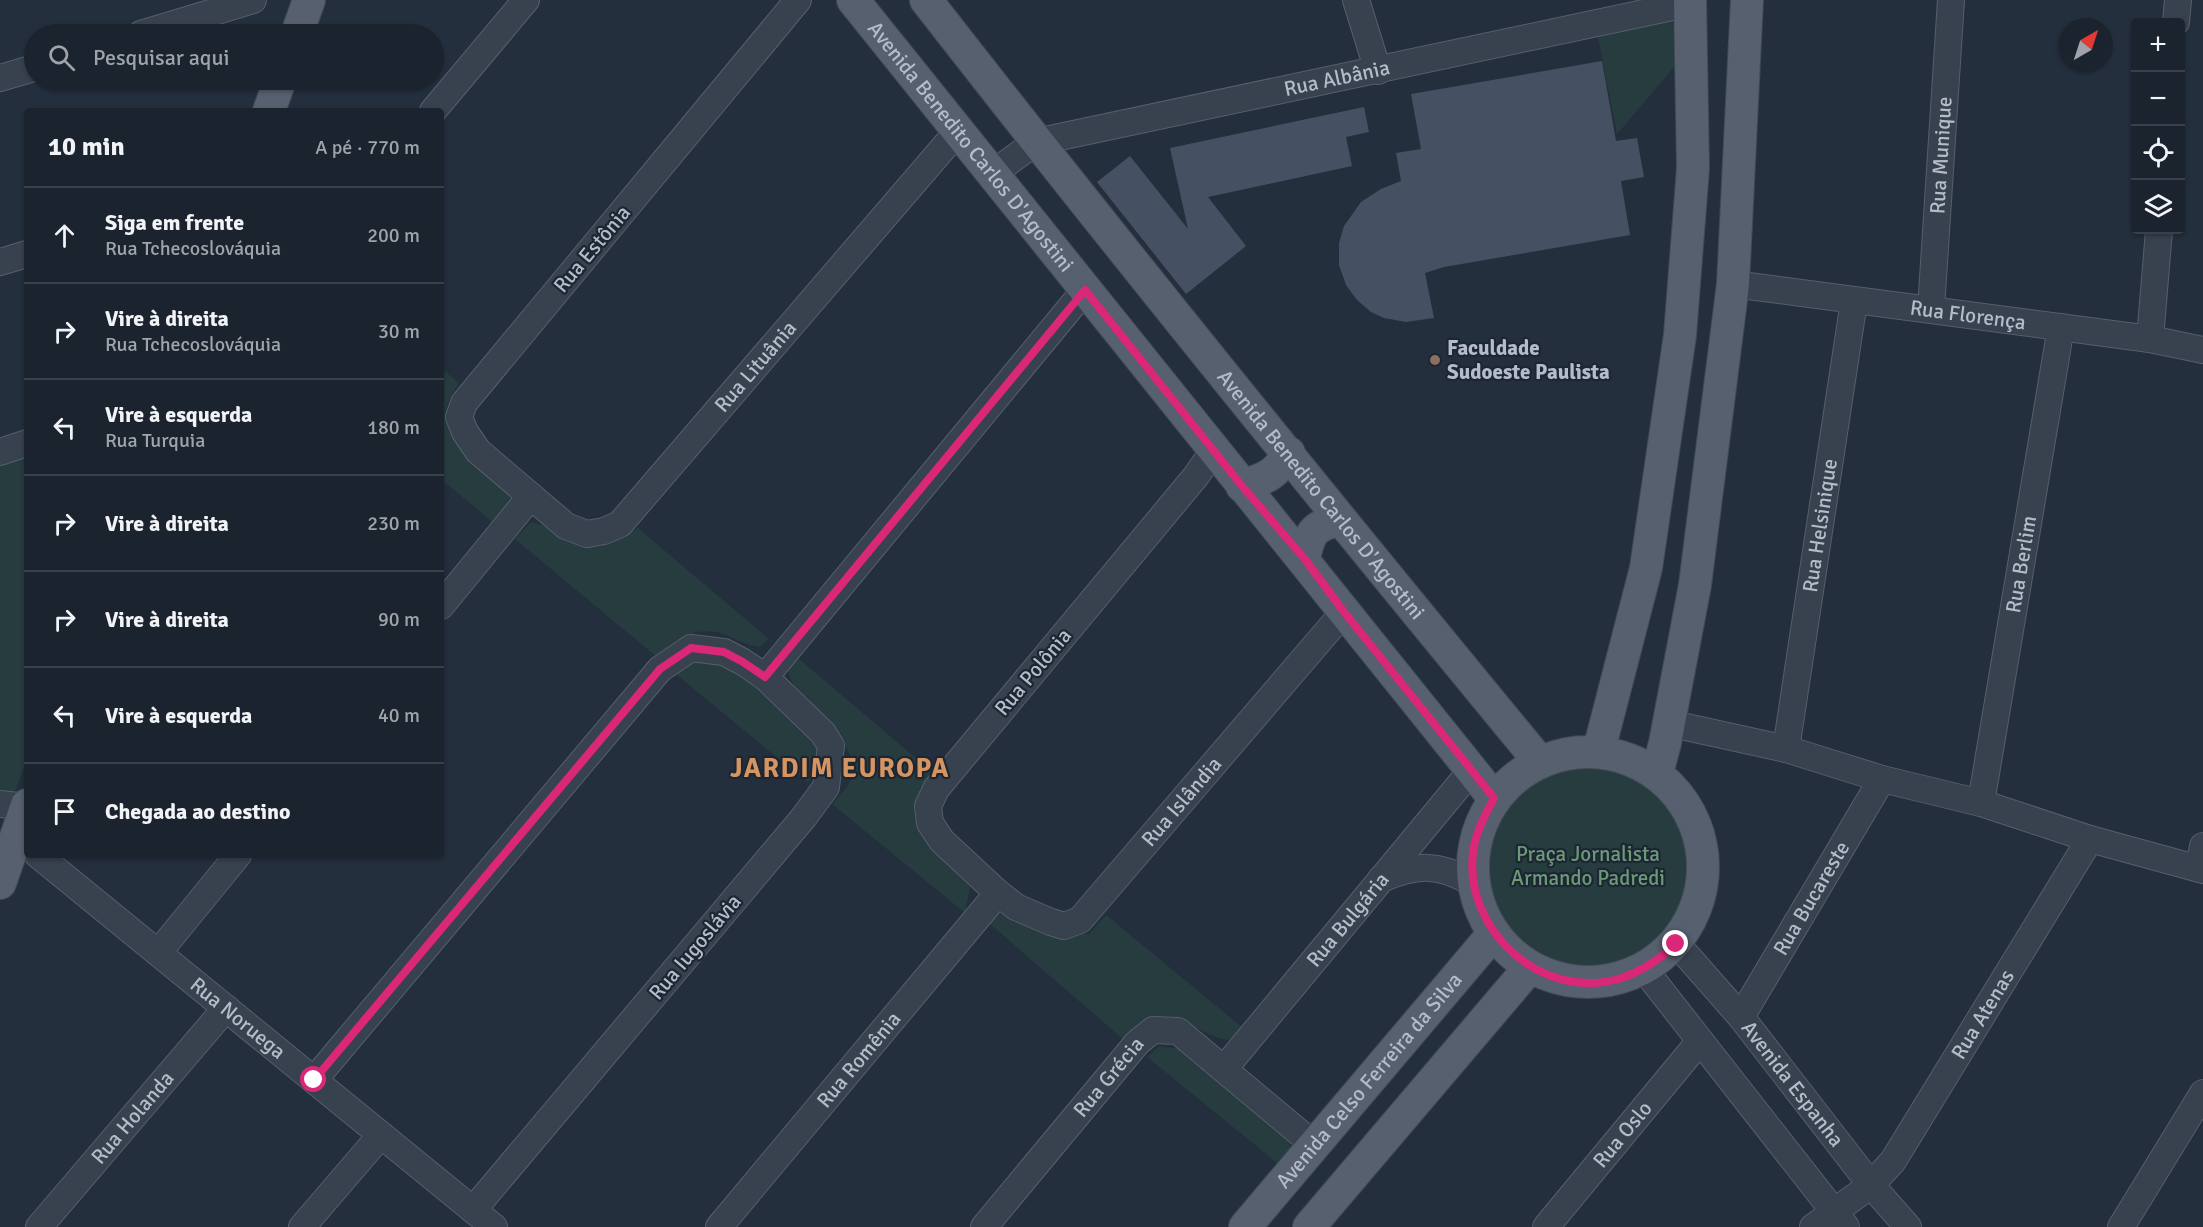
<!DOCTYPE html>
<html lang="pt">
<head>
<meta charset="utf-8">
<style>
  body { margin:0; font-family:Signika,sans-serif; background:#282f3a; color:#f1f3f6 }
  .controls { position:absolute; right:18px; top:18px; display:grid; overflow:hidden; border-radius:6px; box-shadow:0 2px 4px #0004 }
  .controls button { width:54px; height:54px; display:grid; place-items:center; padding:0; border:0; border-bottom:2px solid #39404a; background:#1b232e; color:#f1f3f6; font:30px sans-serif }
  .compass { position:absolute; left:2059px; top:18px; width:54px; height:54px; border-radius:50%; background:#1b232e; box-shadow:0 2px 4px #0004; rotate:39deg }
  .stop { position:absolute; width:18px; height:18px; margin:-14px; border:4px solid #db2777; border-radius:50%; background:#fff }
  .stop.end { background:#db2777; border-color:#fff; box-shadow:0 2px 6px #0008 }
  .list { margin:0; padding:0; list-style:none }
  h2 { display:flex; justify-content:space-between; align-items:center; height:78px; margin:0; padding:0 24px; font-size:26px }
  h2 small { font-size:20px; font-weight:400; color:#a0a4aa }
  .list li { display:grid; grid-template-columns:39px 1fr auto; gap:18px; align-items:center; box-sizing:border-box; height:96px; padding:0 24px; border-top:2px solid #39404a }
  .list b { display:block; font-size:22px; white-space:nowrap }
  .list p { margin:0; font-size:20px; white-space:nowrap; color:#a0a4aa }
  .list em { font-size:20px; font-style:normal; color:#a0a4aa }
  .icon { flex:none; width:33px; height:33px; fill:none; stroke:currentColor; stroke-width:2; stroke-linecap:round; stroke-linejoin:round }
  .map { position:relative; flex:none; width:2203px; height:1227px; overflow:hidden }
  .search { position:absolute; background:#1b232e; box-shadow:0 2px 4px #0004; left:24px; top:24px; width:420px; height:66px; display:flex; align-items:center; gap:15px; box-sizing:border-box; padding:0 21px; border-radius:33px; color:#a0a4aa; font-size:22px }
  .panel { position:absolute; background:#1b232e; box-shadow:0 2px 4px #0004; left:24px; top:108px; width:420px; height:750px; border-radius:6px }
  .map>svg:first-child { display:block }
  .green { fill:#263c3f }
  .building { fill:#455162 }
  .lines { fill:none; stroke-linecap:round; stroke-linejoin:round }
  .minor-casing { stroke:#565f6c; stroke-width:28 }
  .major-casing { stroke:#414a57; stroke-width:34 }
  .minor { stroke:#38414e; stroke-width:26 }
  .major { stroke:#56606e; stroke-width:32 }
  .route { stroke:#db2777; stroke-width:8 }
  .education-dot { fill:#8d6e63; stroke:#1d2633; stroke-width:2 }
  .labels { text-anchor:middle; stroke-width:4.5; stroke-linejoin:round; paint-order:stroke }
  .street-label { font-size:21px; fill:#b4bcc9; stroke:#1d2633 }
  .poi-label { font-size:21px; font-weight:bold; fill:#b4bcc9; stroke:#1d2633; text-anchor:start }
  .park-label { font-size:21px; fill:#6b9a76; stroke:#1d2633 }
  .district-label { font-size:27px; font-weight:bold; letter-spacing:1.5px; fill:#d59563; stroke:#1d2633 }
</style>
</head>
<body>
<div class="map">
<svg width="2203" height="1227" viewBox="0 0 2203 1227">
  <rect width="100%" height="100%" fill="#242f3e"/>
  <!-- green -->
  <path class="green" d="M1672,12L1675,66L1617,134L1596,27Z
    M441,368L459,383C451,395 444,406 446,421C448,440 496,483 511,498V507L496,525L441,479Z
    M27,454V759L15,792L0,793V462Z
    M531,522L609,544L638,528L769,639L759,647C745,645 733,637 720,633C691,626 678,641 658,658L515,539Z
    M797,657L932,772L920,788L917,824L925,840L970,887L965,913L832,804C840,795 850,785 853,774C859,753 819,711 805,697C797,688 789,682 788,670Z
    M695,660L730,665L810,735C824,751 815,765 808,783L672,671Z
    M1489 866a99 99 0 1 1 198 0a99 99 0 1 1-198 0Z
    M1009,913L1070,934H1089L1106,915L1243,1028L1229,1040C1219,1039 1212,1035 1203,1031C1164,1012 1156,1012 1125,1041L989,923L998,914Z
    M1159,1046L1193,1051L1280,1125L1293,1151L1282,1167L1147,1057Z"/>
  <!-- building -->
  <path class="building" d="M1602,61L1616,141L1637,138L1644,177L1621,181L1630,235L1444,267L1425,273L1434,318L1406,322L1384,318L1371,312L1357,300L1346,285L1339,265V243L1344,226L1361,202L1381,189L1401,181L1396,153L1421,149L1411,94Z
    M1364,107L1369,132L1346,137L1352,166L1208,197L1246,246L1186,294L1097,182L1130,156L1188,229L1170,148Z"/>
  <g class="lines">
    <!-- minor casing -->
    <g class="minor-casing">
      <g id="minor">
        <path id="s1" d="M798,0L464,403L459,417L465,432L478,451L566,526L587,534L604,531L620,524L958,131"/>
        <path d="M1356,0L1378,71"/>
        <path d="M2176,22L2178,0"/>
        <path d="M141,34L253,0"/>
        <path d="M0,78L34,68"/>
        <path d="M433,111L526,0"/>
        <path id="s2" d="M992,174L1036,142L1691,3"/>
        <path d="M0,262L27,254"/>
        <path id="s3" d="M1733,284L2150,339L2203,350"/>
        <path id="s4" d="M1931,309L1951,0"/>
        <path d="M2150,339L2159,230"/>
        <path id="s5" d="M1214,450L1196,476L936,789L928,806L930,823L942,841L998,893L1016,907L1051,922L1064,926L1080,920L1344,612"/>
        <path d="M0,452L27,443"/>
        <path d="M441,606L531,496"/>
        <path d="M765,677L1085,290"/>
        <path d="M1668,723L1786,749L1882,779L1981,803L2090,839L2203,870"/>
        <path id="s6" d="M1786,749L1854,301"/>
        <path id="s7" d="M1981,803L2061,327"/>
        <path d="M0,804L27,807"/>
        <path id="s8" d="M38,855L494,1227"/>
        <path d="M2199,869L2203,846"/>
        <path d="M1381,879C1417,864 1438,863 1473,883"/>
        <path id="s9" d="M1676,943L1741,1017L1871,1185L1908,1227"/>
        <path d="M158,953L238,855"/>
        <path d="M1644,969L1846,1227"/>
        <path id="s10" d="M1741,1017L1882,779"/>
        <path id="s11" d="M1224,1069L1471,771"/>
        <path d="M314,1080L660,669L691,648L724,652L743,662L765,677L823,733L831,746L826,787L804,817L473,1210"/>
        <path id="s12" d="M39,1227L226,1008"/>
        <path d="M302,1227L381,1135"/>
        <path id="s13" d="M719,1227L998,893"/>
        <path id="s14" d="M984,1227L1137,1043L1153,1030L1178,1031L1313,1144"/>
        <path id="s15" d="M1546,1227L1699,1042"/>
        <path id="s16" d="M1813,1227L1871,1185L1893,1161L2090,839"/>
        <path d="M2121,1227L2203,1093"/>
      </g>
    </g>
    <!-- major casing -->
    <g class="major-casing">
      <g id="major">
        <path id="s17" d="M853,0L1494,798"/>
        <path id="s18" d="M926,0C1126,257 1332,510 1539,761"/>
        <path d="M297,34L309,0"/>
        <path d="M269,111L280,80"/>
        <path d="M1242,486C1267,478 1275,475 1289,453"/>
        <path d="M1304,558C1310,532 1313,526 1340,520"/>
        <path d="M1599,750L1646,568L1680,335L1693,168L1690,0"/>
        <circle cx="1588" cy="867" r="115"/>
        <path d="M1657,773L1665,743L1695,585L1733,284L1747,0"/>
        <path d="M0,883L27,805"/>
        <path id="s19" d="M1245,1227L1494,933"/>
        <path d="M1309,1227L1530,967"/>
      </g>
    </g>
    <!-- minor -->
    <use href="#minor" class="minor"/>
    <!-- major -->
    <use href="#major" class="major"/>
  </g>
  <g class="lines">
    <!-- route -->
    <path class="route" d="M314,1080L660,669L691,648L724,652L743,662L765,677L1085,290L1242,486L1304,558L1344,612L1494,798C1485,815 1475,833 1473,853C1464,930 1541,1001 1618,979C1641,972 1659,960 1676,944"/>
  </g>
  <!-- markers -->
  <circle class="education-dot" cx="1435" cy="360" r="6"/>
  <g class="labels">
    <!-- street labels -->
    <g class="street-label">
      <text dy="7" stroke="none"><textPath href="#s2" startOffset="362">Rua Albânia</textPath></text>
      <text dy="7" stroke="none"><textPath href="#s17" startOffset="188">Avenida Benedito Carlos D'Agostini</textPath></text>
      <text dy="7" stroke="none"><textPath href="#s4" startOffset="154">Rua Munique</textPath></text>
      <text transform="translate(592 249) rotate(-50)" y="7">Rua Estônia</text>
      <text dy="7" stroke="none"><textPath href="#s3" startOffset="237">Rua Florença</textPath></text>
      <text dy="7" stroke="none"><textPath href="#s1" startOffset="958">Rua Lituânia</textPath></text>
      <text dy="7" stroke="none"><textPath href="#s18" startOffset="633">Avenida Benedito Carlos D'Agostini</textPath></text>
      <text dy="7" stroke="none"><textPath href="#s6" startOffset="226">Rua Helsinique</textPath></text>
      <text dy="7" stroke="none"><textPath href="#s7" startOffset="242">Rua Berlim</textPath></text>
      <text transform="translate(1033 672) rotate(-50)" y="7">Rua Polônia</text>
      <text dy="7" stroke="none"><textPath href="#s5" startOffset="820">Rua Islândia</textPath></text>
      <text dy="7" stroke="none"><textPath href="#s10" startOffset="138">Rua Bucareste</textPath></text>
      <text dy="7" stroke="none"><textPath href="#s11" startOffset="194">Rua Bulgária</textPath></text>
      <text transform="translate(695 947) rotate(-50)" y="7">Rua Iugoslávia</text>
      <text dy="7" stroke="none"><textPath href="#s16" startOffset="276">Rua Atenas</textPath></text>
      <text dy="7" stroke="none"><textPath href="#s8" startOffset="258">Rua Noruega</textPath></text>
      <text dy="7" stroke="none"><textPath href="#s13" startOffset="218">Rua Romênia</textPath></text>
      <text dy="7" stroke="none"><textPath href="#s14" startOffset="195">Rua Grécia</textPath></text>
      <text dy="7" stroke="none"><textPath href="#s19" startOffset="192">Avenida Celso Ferreira da Silva</textPath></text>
      <text dy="7" stroke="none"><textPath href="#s9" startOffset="183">Avenida Espanha</textPath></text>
      <text dy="7" stroke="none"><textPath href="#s12" startOffset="144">Rua Holanda</textPath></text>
      <text dy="7" stroke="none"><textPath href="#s15" startOffset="120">Rua Oslo</textPath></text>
    </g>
    <!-- poi labels -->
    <g class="poi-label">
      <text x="1447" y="355">Faculdade<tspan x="1447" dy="24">Sudoeste Paulista</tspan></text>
    </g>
    <!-- park labels -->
    <g class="park-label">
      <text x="1588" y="861">Praça Jornalista<tspan x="1588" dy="24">Armando Padredi</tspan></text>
    </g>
    <!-- district labels -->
    <g class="district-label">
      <text x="840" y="777">JARDIM EUROPA</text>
    </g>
  </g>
</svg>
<div class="controls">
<button>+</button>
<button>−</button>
<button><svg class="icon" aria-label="locate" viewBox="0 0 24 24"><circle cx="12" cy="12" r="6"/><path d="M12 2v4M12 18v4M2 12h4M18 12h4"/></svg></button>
<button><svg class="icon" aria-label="layers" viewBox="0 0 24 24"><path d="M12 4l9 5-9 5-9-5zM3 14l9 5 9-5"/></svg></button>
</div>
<svg class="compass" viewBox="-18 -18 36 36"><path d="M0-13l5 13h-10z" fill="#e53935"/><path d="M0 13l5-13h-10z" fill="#a0a4aa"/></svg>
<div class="stop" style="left:314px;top:1080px"></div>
<div class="stop end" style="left:1676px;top:944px"></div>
<div class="search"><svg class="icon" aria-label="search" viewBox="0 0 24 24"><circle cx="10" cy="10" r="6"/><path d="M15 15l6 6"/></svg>Pesquisar aqui</div>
<section class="panel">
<h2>10 min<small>A pé · 770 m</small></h2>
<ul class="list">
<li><svg class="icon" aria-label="ahead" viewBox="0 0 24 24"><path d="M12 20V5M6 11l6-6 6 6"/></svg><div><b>Siga em frente</b><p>Rua Tchecoslováquia</p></div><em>200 m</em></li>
<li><svg class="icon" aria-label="right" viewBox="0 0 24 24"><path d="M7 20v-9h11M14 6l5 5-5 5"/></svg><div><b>Vire à direita</b><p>Rua Tchecoslováquia</p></div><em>30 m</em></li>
<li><svg class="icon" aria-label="left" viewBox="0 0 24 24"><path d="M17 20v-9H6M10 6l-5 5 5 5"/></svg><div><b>Vire à esquerda</b><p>Rua Turquia</p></div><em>180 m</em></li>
<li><svg class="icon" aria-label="right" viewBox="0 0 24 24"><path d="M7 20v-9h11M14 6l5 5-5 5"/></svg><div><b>Vire à direita</b></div><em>230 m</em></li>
<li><svg class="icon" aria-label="right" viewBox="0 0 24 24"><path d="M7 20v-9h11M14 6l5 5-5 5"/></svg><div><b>Vire à direita</b></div><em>90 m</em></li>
<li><svg class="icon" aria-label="left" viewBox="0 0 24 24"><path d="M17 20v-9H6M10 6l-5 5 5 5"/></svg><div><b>Vire à esquerda</b></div><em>40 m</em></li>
<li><svg class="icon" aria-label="arrive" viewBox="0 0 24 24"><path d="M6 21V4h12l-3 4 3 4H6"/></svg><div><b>Chegada ao destino</b></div></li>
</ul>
</section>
</div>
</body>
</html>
